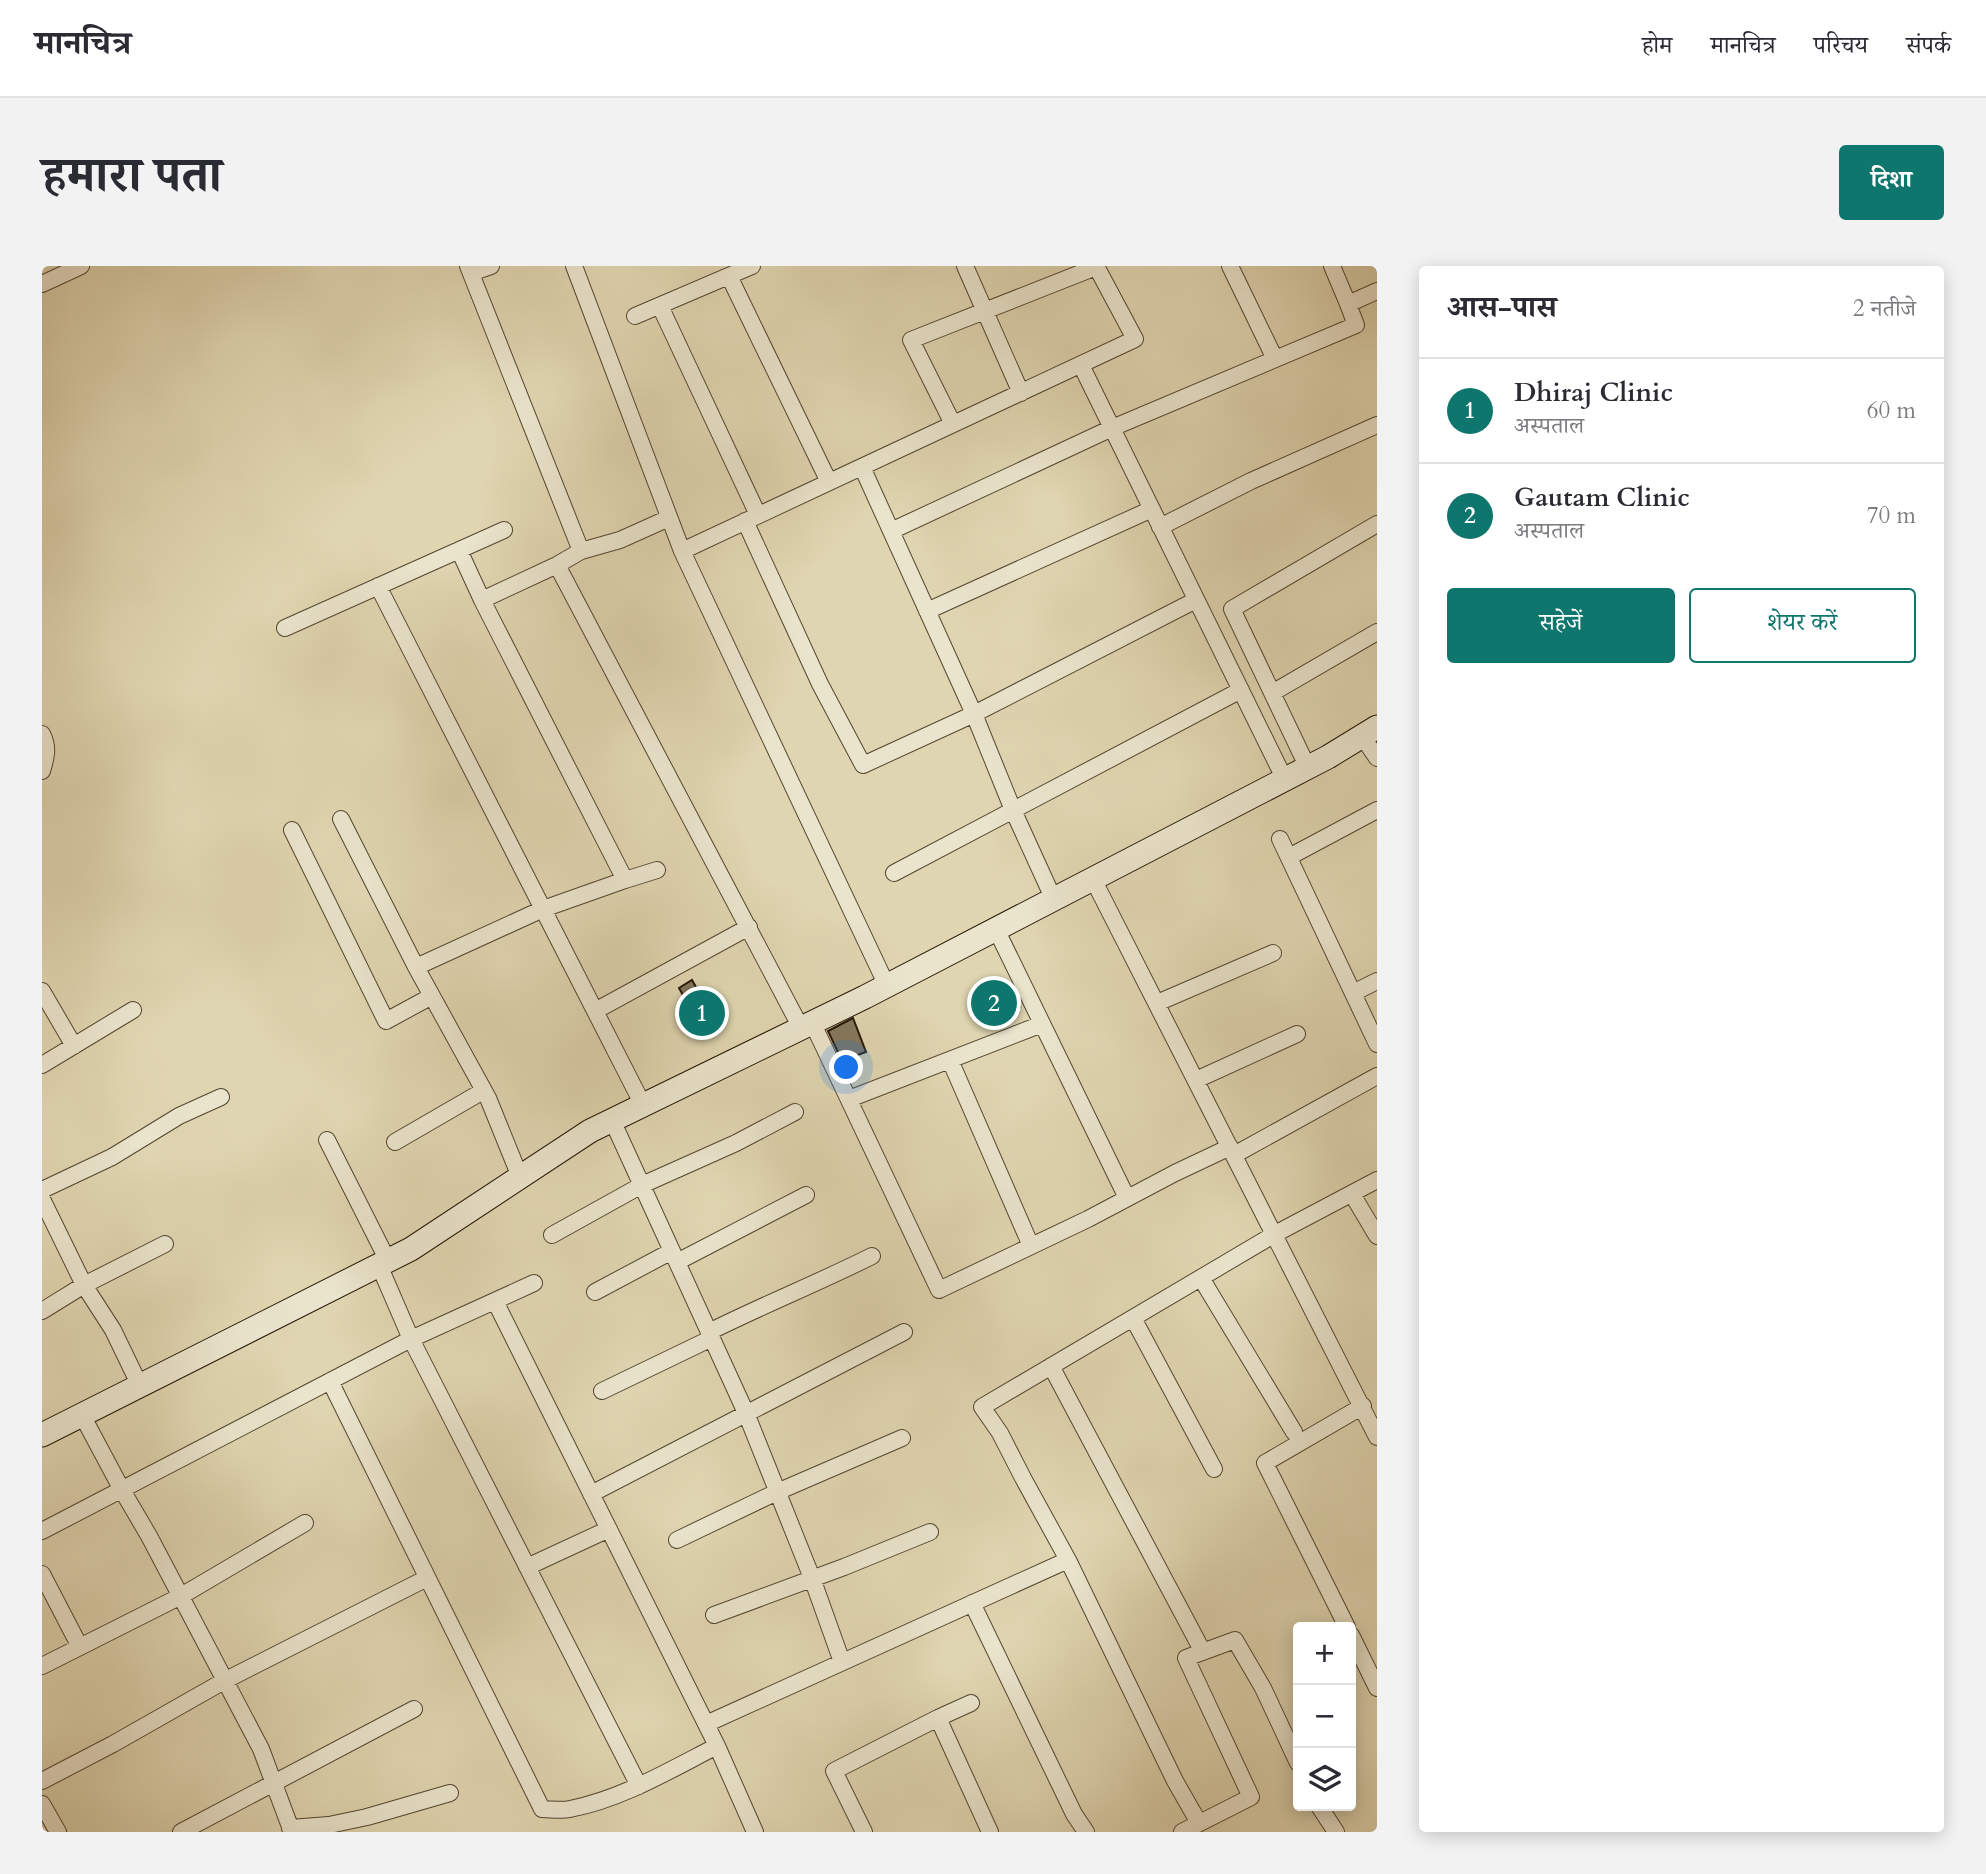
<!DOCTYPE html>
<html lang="hi">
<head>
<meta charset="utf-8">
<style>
  body { margin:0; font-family:Cardo,"Noto Serif Devanagari",serif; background:#f2f2f3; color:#2b2b33 }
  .controls { position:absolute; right:21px; bottom:21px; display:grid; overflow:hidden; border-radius:7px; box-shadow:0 4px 18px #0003 }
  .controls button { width:63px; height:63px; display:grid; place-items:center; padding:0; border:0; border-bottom:2px solid #e1e1e2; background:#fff; color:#2b2b33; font:35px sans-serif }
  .you { position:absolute; left:805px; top:802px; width:24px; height:24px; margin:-18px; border:5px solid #fff; border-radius:50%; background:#1a73e8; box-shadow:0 0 0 10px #1a73e833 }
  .badge { display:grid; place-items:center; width:46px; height:46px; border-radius:50%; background:#0f766e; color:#fff; font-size:23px; font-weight:700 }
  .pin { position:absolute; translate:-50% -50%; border:4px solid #fff; box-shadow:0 2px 7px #0006 }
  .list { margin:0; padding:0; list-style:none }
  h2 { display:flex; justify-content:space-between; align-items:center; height:91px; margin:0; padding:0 28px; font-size:30px }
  h2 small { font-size:23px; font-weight:400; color:#7c7c81 }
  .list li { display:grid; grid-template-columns:46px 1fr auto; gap:21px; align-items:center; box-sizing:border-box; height:105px; padding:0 28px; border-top:2px solid #e1e1e2 }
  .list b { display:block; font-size:26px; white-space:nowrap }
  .list p { margin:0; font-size:23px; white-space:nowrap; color:#7c7c81 }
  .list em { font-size:23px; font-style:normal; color:#7c7c81 }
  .actions { display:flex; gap:14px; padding:21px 28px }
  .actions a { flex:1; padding:16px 0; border:2px solid #0f766e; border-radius:7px; text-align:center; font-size:24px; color:#0f766e }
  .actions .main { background:#0f766e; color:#fff }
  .icon { flex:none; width:38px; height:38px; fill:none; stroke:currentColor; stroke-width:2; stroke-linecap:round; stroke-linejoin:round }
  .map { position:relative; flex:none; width:1335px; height:1566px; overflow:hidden; border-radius:7px }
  header { display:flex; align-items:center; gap:42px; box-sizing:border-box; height:98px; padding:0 35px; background:#fff; border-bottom:2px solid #e1e1e2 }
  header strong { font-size:33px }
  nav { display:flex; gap:38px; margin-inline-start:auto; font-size:24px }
  .intro { display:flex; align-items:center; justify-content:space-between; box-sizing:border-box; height:168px; padding:0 42px }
  h1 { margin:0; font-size:49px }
  .button { padding:18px 32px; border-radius:7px; background:#0f766e; color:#fff; font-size:24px; font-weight:700 }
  main { display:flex; gap:42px; padding:0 42px }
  aside { flex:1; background:#fff; border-radius:7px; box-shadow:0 4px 18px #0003 }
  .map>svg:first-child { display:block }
  .building { fill:#85795d; stroke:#241604; stroke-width:2 }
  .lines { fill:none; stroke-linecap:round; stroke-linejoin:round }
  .street-casing { stroke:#53462f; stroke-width:18 }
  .secondary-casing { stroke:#241604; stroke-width:25 }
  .street { stroke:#eae4cc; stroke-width:16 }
  .secondary { stroke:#eae4cc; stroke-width:23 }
</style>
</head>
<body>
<header>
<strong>मानचित्र</strong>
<nav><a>होम</a><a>मानचित्र</a><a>परिचय</a><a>संपर्क</a></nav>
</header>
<div class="intro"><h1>हमारा पता</h1><a class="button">दिशा</a></div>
<main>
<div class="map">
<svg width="1335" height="1566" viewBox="0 0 1335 1566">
  <rect width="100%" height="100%" fill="#dfd5b0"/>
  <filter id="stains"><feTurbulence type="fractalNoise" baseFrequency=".00286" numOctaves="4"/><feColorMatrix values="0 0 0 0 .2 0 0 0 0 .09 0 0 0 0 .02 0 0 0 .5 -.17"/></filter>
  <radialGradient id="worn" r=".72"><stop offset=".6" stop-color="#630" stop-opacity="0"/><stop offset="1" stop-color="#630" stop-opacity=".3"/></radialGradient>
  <!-- building -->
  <path class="building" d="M650,714L674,756L661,764L637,722Z
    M968,719L978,741L942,757L932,736Z
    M811,752L824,786L800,795L786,765Z"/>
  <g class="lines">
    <!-- street casing -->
    <g class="street-casing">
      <path id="street" d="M426,0L539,285
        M532,0L640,285L845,720
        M923,0L979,127
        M1188,0L1233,93
        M1290,0L1306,38L1335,25
        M429,7L449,0
        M687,10L787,216
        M0,18L39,0
        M618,40L716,249
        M593,50L710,0
        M1039,99L1243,514
        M911,158L869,74L1054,1
        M820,201L932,448L971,544L1012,634
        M703,255L778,418L821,499L932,448L1154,334
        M1118,261L1209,215L1335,159
        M849,265L1070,162L1314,59L1306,38
        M417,284L440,334
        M640,285L1093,73L1054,0
        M515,299L759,762
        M336,320L601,839
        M885,345L1110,243
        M243,362L462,264
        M1230,427L1335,366
        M0,468C7,481 4,492 0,505
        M1320,470L1335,492
        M1266,502L1190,343L1335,258
        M299,553L374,701L446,832L478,911
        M250,564L344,755L390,730
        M1238,573L1335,778
        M1247,591L1335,544
        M852,607L1199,424
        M1051,613L1335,1171
        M583,614L615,604
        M954,663L1085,932
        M374,701L501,643L583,614L440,334L515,299L539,285L578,274L627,252
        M0,725L32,780
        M1311,727L1335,715
        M1115,737L1231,687
        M553,745L707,661
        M770,756L897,1024L1046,953L1133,907L1188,881
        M908,794L989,980
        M0,799L91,744
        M1154,814L1255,768
        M807,833L1000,758
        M570,854L704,1147L770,1312L800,1396
        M285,874L346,995
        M353,876L441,825
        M1192,889L1335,810
        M0,924L70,891L137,850L179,831
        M1310,928L1335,970
        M0,933L42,1019L71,1064L98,1120
        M510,969L600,919L694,877L753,846
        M635,996L764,929
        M337,999L369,1073L597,1520
        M1159,1012L1252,1166
        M553,1026L630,985
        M453,1035L675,1480L713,1566
        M0,1045L42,1019L123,978
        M1091,1052L1172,1203
        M667,1066C721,1039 776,1017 830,990
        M1009,1100L1161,1386
        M288,1115L500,1543C509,1543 519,1545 528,1543C580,1533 628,1504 675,1480
        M560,1125L670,1072
        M40,1149L80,1224L107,1270L219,1483L250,1566
        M549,1228L862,1066
        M0,1265L369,1073L492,1017
        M635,1274L735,1226L860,1172
        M485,1301L567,1263
        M0,1308L38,1381
        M930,1337L1032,1548L1044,1566
        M672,1349L802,1301L888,1266
        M1305,1361L1223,1197L1321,1140
        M1309,1369L1335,1422
        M0,1400L139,1330L263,1257
        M896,1452L948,1566
        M664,1458L1026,1294
        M0,1515L71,1478L182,1415L385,1312
        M0,1538L16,1566
        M1277,1540L1294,1566
        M1157,1557L1133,1515L1026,1294L981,1212L958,1167L940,1141L1233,968L1335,914
        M248,1562L287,1559L325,1551L408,1527
        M139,1566L372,1443
        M822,1566L792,1505L896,1452L929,1437
        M1140,1566L1209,1531L1144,1392L1193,1374L1221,1422L1256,1497"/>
    </g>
    <!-- secondary casing -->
    <g class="secondary-casing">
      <path id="secondary" d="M0,1169L369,983L548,865L823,731L1286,491L1335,461"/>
    </g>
    <!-- street -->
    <use href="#street" class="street"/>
    <!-- secondary -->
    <use href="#secondary" class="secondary"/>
  </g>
  <rect width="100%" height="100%" filter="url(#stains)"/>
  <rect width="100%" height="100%" fill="url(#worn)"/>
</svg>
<div class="controls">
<button>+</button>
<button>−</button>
<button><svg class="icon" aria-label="layers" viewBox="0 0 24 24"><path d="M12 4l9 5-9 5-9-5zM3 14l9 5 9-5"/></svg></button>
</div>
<div class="you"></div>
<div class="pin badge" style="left:660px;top:747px">1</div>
<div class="pin badge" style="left:952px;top:737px">2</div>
</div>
<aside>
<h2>आस-पास<small>2 नतीजे</small></h2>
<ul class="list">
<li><span class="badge">1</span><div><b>Dhiraj Clinic</b><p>अस्पताल</p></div><em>60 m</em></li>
<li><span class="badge">2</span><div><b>Gautam Clinic</b><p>अस्पताल</p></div><em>70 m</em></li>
</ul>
<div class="actions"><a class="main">सहेजें</a><a>शेयर करें</a></div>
</aside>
</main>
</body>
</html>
